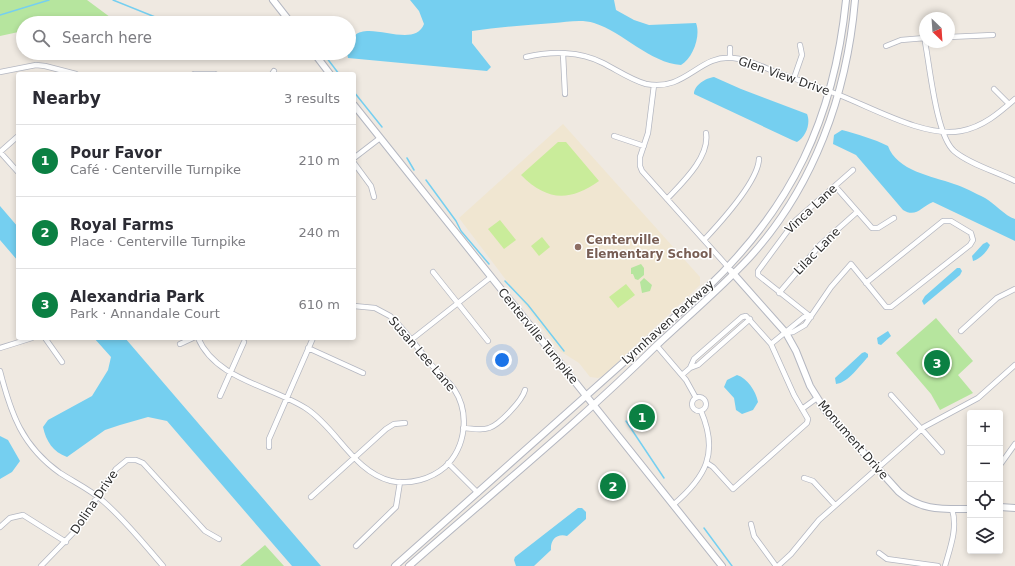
<!DOCTYPE html>
<html lang="en">
<head>
<meta charset="utf-8">
<style>
  body { margin:0; font-family:"DejaVu Sans",sans-serif; background:#f2f2f3; color:#2b2b33 }
  .controls { position:absolute; right:12px; bottom:12px; display:grid; overflow:hidden; border-radius:4px; box-shadow:0 2px 6px #0003 }
  .controls button { width:36px; height:36px; display:grid; place-items:center; padding:0; border:0; border-bottom:1px solid #e1e1e2; background:#fff; color:#2b2b33; font:20px sans-serif }
  .compass { position:absolute; left:919px; top:12px; width:36px; height:36px; border-radius:50%; background:#fff; box-shadow:0 2px 6px #0003; rotate:155deg }
  .you { position:absolute; left:502px; top:360px; width:14px; height:14px; margin:-10px; border:3px solid #fff; border-radius:50%; background:#1a73e8; box-shadow:0 0 0 6px #1a73e833 }
  .badge { display:grid; place-items:center; width:26px; height:26px; border-radius:50%; background:#0b8043; color:#fff; font-size:13px; font-weight:700 }
  .pin { position:absolute; translate:-50% -50%; border:2px solid #fff; box-shadow:0 1px 4px #0006 }
  .list { margin:0; padding:0; list-style:none }
  h2 { display:flex; justify-content:space-between; align-items:center; height:52px; margin:0; padding:0 16px; font-size:17px }
  h2 small { font-size:13px; font-weight:400; color:#7c7c81 }
  .list li { display:grid; grid-template-columns:26px 1fr auto; gap:12px; align-items:center; box-sizing:border-box; height:72px; padding:0 16px; border-top:1px solid #e1e1e2 }
  .list b { display:block; font-size:15px; white-space:nowrap }
  .list p { margin:0; font-size:13px; white-space:nowrap; color:#7c7c81 }
  .list em { font-size:13px; font-style:normal; color:#7c7c81 }
  .icon { flex:none; width:22px; height:22px; fill:none; stroke:currentColor; stroke-width:2; stroke-linecap:round; stroke-linejoin:round }
  .map { position:relative; flex:none; width:1015px; height:566px; overflow:hidden }
  .search { position:absolute; background:#fff; box-shadow:0 2px 6px #0003; left:16px; top:16px; width:340px; height:44px; display:flex; align-items:center; gap:10px; box-sizing:border-box; padding:0 14px; border-radius:22px; color:#7c7c81; font-size:15px }
  .panel { position:absolute; background:#fff; box-shadow:0 2px 6px #0003; left:16px; top:72px; width:340px; height:268px; border-radius:4px }
  .map>svg:first-child { display:block }
  .education { fill:#f0e6d1 }
  .green { fill:#b6e59e }
  .pitch { fill:#c9ec9a }
  .water { fill:#75cff0 }
  .lines { fill:none; stroke-linecap:round; stroke-linejoin:round }
  .stream { stroke:#75cff0; stroke-width:1.5 }
  .street-casing { stroke:#b4b7c1; stroke-width:6 }
  .secondary-casing { stroke:#b4b7c1; stroke-width:8 }
  .street { stroke:#fff; stroke-width:4.5 }
  .secondary { stroke:#fff; stroke-width:6 }
  .education-dot { fill:#8d6e63; stroke:#fff; stroke-width:1.5 }
  .labels { text-anchor:middle; stroke-width:3; stroke-linejoin:round; paint-order:stroke }
  .street-label { font-size:12px; fill:#2e2e2e; stroke:#fff }
  .education-label { font-size:12px; font-weight:bold; fill:#785e54; stroke:#fff; text-anchor:start }
</style>
</head>
<body>
<div class="map">
<svg width="1015" height="566" viewBox="0 0 1015 566">
  <rect width="100%" height="100%" fill="#efe9e1"/>
  <!-- education -->
  <path class="education" d="M563,124L700,277V285L603,376L598,378L590,377L579,363L560,351L459,218Z"/>
  <!-- green -->
  <path class="green" d="M0,0H87L118,23H23V31L0,36Z
    M641,264L644,268V275L638,280L635,279L633,274H631V268Z
    M644,278L652,285L650,291L642,293L640,282Z
    M936,318L973,361L958,375L973,393L940,410L931,394L896,353Z
    M265,545L284,566H240Z"/>
  <!-- pitch -->
  <path class="pitch" d="M558,142H566L599,181C569,202 547,201 521,175Z
    M500,220L516,240L504,249L488,229Z
    M542,237L550,247L539,256L531,246Z
    M626,284L635,295L618,308L609,297Z"/>
  <!-- water -->
  <path class="water" d="M410,0H614L616,10L634,20L649,25L696,23C701,36 693,58 681,65C650,63 623,32 594,23C582,19 566,22 554,23C527,25 499,27 472,31V43L491,67L487,71L348,58L347,53H349C349,5 412,55 424,24L419,11Z
    M714,77L741,89L807,114C811,123 806,137 797,142L792,140L694,94C694,85 706,78 714,77Z
    M842,130C857,134 874,139 888,146C897,171 932,176 954,184C964,187 975,193 985,198C994,203 1005,216 1015,219V241L933,202C921,207 916,218 903,210L856,155L833,144L834,135Z
    M0,206L18,227V261L0,240Z
    M987,242L990,245C987,252 980,259 973,261L972,256L983,244Z
    M957,268H960L962,271L960,275L924,305L922,301L925,296Z
    M888,331L891,336L881,345L878,344L877,338Z
    M94,338H125L321,566H292L167,421L148,417L120,425L105,430L67,457C53,452 46,441 43,427L48,420L92,396L108,370L111,357Z
    M865,352L868,354V357C860,365 848,383 836,384L835,378L862,353Z
    M737,375C747,378 756,391 758,402L753,410L742,414L736,410L734,398L724,387L727,380Z
    M0,436L8,440L20,461L12,472L0,479Z
    M578,508H582L586,512V519L567,536C557,533 550,540 551,550L534,566H516L514,560L515,557Z"/>
  <g class="lines">
    <!-- stream -->
    <path class="stream" d="M113,0L170,23
      M0,15L49,0
      M323,53L339,74
      M354,92L382,127
      M407,158L414,170
      M426,180L456,221L461,231L489,264
      M505,281L528,305L564,351
      M626,421L664,478
      M704,528L732,566"/>
    <!-- street casing -->
    <g class="street-casing">
      <path id="street" d="M949,37L993,35
        M925,42C930,67 936,135 954,151C969,164 997,172 1015,181
        M886,46L901,40L925,38
        M730,48V57
        M563,54L565,94
        M526,57C551,51 580,51 603,63C617,70 631,80 646,84C686,92 699,54 733,58C747,59 761,66 773,71C795,79 817,86 839,95C873,108 925,138 961,131C983,127 999,113 1015,99
        M0,72L36,65L45,66L76,74
        M194,74H215
        M272,74L274,71
        M794,78L802,55L800,45
        M654,85L648,133L640,157V166L642,171L728,267
        M994,89L1009,104
        M614,136L644,146
        M0,152L18,172
        M0,152L17,137
        M354,158L380,138
        M354,163L371,186L374,197
        M835,186L872,228H878L894,218
        M667,199C682,183 710,157 706,133
        M704,240C719,224 758,181 759,159
        M433,272L488,341
        M779,293L820,245L857,212
        M811,317L758,275V271L795,221L853,170
        M961,331L997,298L1015,289
        M786,333L793,332L805,325L831,287L851,264L886,307H891L970,245L973,240L971,233L951,221H943L866,283
        M45,338L62,362
        M198,338C216,380 272,386 307,409C337,429 354,472 391,481C410,485 431,479 445,467C466,447 470,413 454,389C447,379 437,372 429,362C417,347 405,330 390,316L375,308L354,306
        M411,340L491,277
        M180,344L193,338
        M771,344L804,317H811
        M657,346L686,380L696,398
        M0,348L32,338
        M308,348L363,373
        M690,368L694,359L742,317L746,316L771,344L794,395L808,419L807,423L733,489L713,467L707,463
        M0,371C11,414 22,446 60,473C74,482 91,490 103,501C125,520 144,544 163,566
        M682,375L690,368L698,365L750,319
        M891,395L942,452
        M220,396L244,342
        M692 404a7 7 0 1 1 14 0a7 7 0 1 1-14 0Z
        M802,409L817,398
        M463,428C471,428 481,431 489,428C499,425 522,401 525,390
        M269,447V439L313,338
        M448,463L478,493
        M1000,465L1015,444
        M804,478L813,481L835,505
        M311,497L386,429L394,424L405,423
        M673,505C706,477 719,453 701,411
        M751,524L754,536L776,566
        M0,527L10,518L23,515L66,542
        M356,546L396,507L400,482
        M879,553L887,559L938,566
        M41,566L73,533L116,469L127,460H136L143,463L205,531L219,539
        M778,566L791,554L819,520L924,427L978,398L1015,365
        M945,566C950,548 958,528 952,509"/>
    </g>
    <!-- secondary casing -->
    <g class="secondary-casing">
      <path id="secondary" d="M273,0L291,23
        M314,53L330,74
        M354,105L722,566
        M731,271L786,333L796,351L810,386L825,410L899,492C921,511 943,509 970,509
        M1000,507L1015,508
        M395,566L706,289C792,207 834,119 846,0
        M409,566C492,493 578,423 657,345C688,316 720,289 749,258C814,187 847,94 855,0"/>
    </g>
    <!-- street -->
    <use href="#street" class="street"/>
    <!-- secondary -->
    <use href="#secondary" class="secondary"/>
  </g>
  <!-- markers -->
  <circle class="education-dot" cx="578" cy="247" r="4"/>
  <g class="labels">
    <!-- street labels -->
    <g class="street-label">
      <text transform="translate(784 76) rotate(19)" y="4">Glen View Drive</text>
      <text transform="translate(811 209) rotate(-43)" y="4">Vinca Lane</text>
      <text transform="translate(817 251) rotate(-46)" y="4">Lilac Lane</text>
      <text transform="translate(668 322) rotate(-42)" y="4">Lynnhaven Parkway</text>
      <text transform="translate(538 336) rotate(51)" y="4">Centerville Turnpike</text>
      <text transform="translate(422 354) rotate(49)" y="4">Susan Lee Lane</text>
      <text transform="translate(853 440) rotate(49)" y="4">Monument Drive</text>
      <text transform="translate(94 502) rotate(-56)" y="4">Dolina Drive</text>
    </g>
    <!-- education labels -->
    <g class="education-label">
      <text x="586" y="244">Centerville<tspan x="586" dy="14">Elementary School</tspan></text>
    </g>
  </g>
</svg>
<div class="controls">
<button>+</button>
<button>−</button>
<button><svg class="icon" aria-label="locate" viewBox="0 0 24 24"><circle cx="12" cy="12" r="6"/><path d="M12 2v4M12 18v4M2 12h4M18 12h4"/></svg></button>
<button><svg class="icon" aria-label="layers" viewBox="0 0 24 24"><path d="M12 4l9 5-9 5-9-5zM3 14l9 5 9-5"/></svg></button>
</div>
<svg class="compass" viewBox="-18 -18 36 36"><path d="M0-13l5 13h-10z" fill="#e53935"/><path d="M0 13l5-13h-10z" fill="#7c7c81"/></svg>
<div class="you"></div>
<div class="pin badge" style="left:642px;top:417px">1</div>
<div class="pin badge" style="left:613px;top:486px">2</div>
<div class="pin badge" style="left:937px;top:363px">3</div>
<div class="search"><svg class="icon" aria-label="search" viewBox="0 0 24 24"><circle cx="10" cy="10" r="6"/><path d="M15 15l6 6"/></svg>Search here</div>
<section class="panel">
<h2>Nearby<small>3 results</small></h2>
<ul class="list">
<li><span class="badge">1</span><div><b>Pour Favor</b><p>Café · Centerville Turnpike</p></div><em>210 m</em></li>
<li><span class="badge">2</span><div><b>Royal Farms</b><p>Place · Centerville Turnpike</p></div><em>240 m</em></li>
<li><span class="badge">3</span><div><b>Alexandria Park</b><p>Park · Annandale Court</p></div><em>610 m</em></li>
</ul>
</section>
</div>
</body>
</html>
